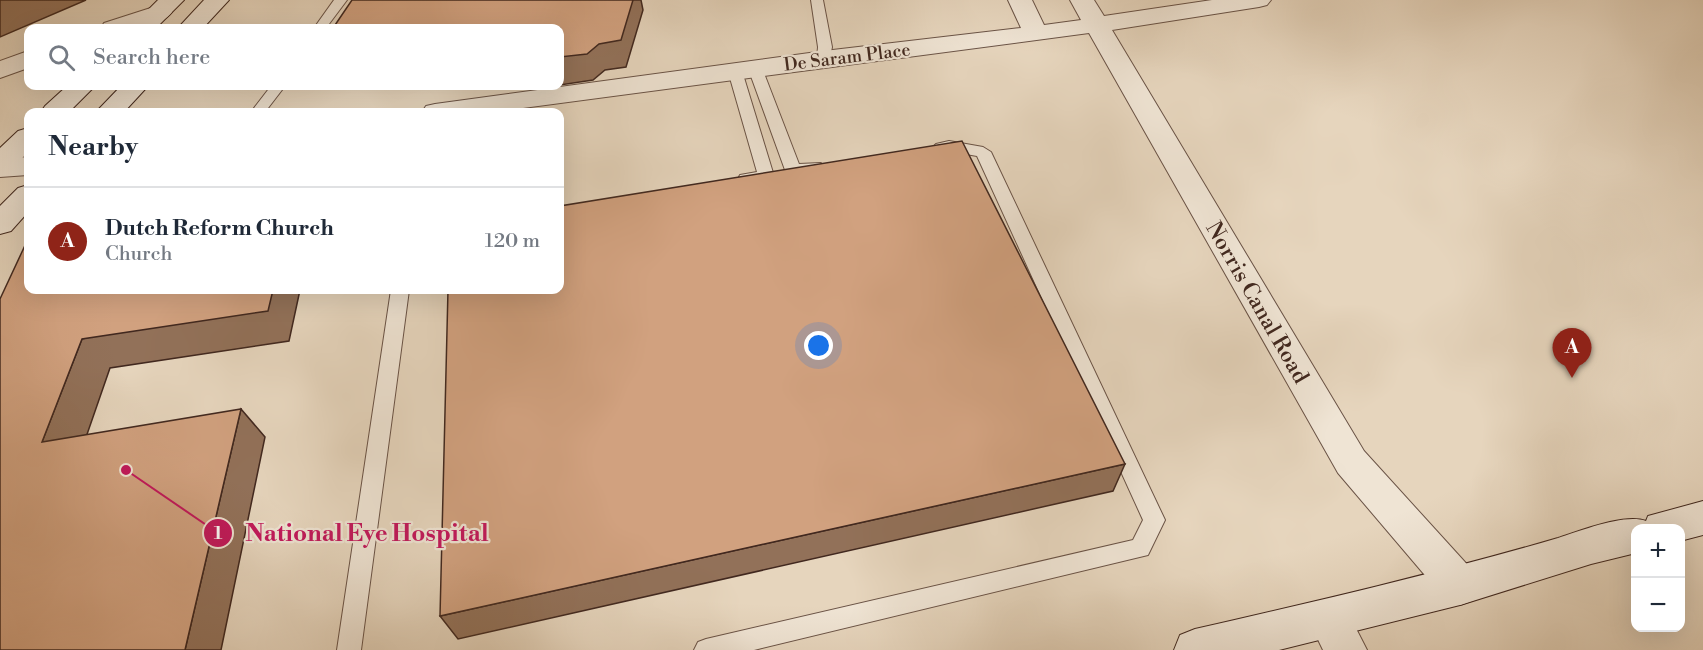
<!DOCTYPE html>
<html lang="en">
<head>
<meta charset="utf-8">
<style>
  body { margin:0; font-family:"Libre Bodoni",serif; background:#f6f6f7; color:#1f2937 }
  .controls { position:absolute; right:18px; bottom:18px; display:grid; overflow:hidden; border-radius:12px; box-shadow:0 6px 24px #0002 }
  .controls button { width:54px; height:54px; display:grid; place-items:center; padding:0; border:0; border-bottom:2px solid #e0e1e3; background:#fff; color:#1f2937; font:30px sans-serif }
  .you { position:absolute; left:819px; top:346px; width:21px; height:21px; margin:-15px; border:4px solid #fff; border-radius:50%; background:#1a73e8; box-shadow:0 0 0 9px #1a73e833 }
  .badge { display:grid; place-items:center; width:39px; height:39px; border-radius:50%; background:#8f2418; color:#fff; font-size:20px; font-weight:700 }
  .pin { position:absolute; translate:-50% -50px; filter:drop-shadow(0 2px 3px #0008) }
  .pin::after { content:''; position:absolute; top:32px; width:21px; height:18px; background:inherit; clip-path:polygon(0 0,100% 0,50% 100%) }
  .list { margin:0; padding:0; list-style:none }
  h2 { display:flex; justify-content:space-between; align-items:center; height:78px; margin:0; padding:0 24px; font-size:26px }
  h2 small { font-size:20px; font-weight:400; color:#747a83 }
  .list li { display:grid; grid-template-columns:39px 1fr auto; gap:18px; align-items:center; box-sizing:border-box; height:108px; padding:0 24px; border-top:2px solid #e0e1e3 }
  .list b { display:block; font-size:22px; white-space:nowrap }
  .list p { margin:0; font-size:20px; white-space:nowrap; color:#747a83 }
  .list em { font-size:20px; font-style:normal; color:#747a83 }
  .icon { flex:none; width:33px; height:33px; fill:none; stroke:currentColor; stroke-width:2; stroke-linecap:round; stroke-linejoin:round }
  .map { position:relative; flex:none; width:1703px; height:650px; overflow:hidden }
  .search { position:absolute; background:#fff; box-shadow:0 6px 24px #0002; left:24px; top:24px; width:540px; height:66px; display:flex; align-items:center; gap:15px; box-sizing:border-box; padding:0 21px; border-radius:12px; color:#747a83; font-size:22px }
  .panel { position:absolute; background:#fff; box-shadow:0 6px 24px #0002; left:24px; top:108px; width:540px; height:186px; border-radius:12px }
  .map>svg:first-child { display:block }
  .lines { fill:none; stroke-linecap:round; stroke-linejoin:round }
  .service-casing { stroke:#6a5346; stroke-width:2 }
  .minor-casing { stroke:#6a5346; stroke-width:2 }
  .tertiary-casing { stroke:#6a5346; stroke-width:2 }
  .secondary-casing { stroke:#41281f; stroke-width:2 }
  .service { fill:#efe4d4; fill-rule:evenodd }
  .minor { fill:#efe4d4; fill-rule:evenodd }
  .tertiary { fill:#efe4d4; fill-rule:evenodd }
  .secondary { fill:#efe4d4; fill-rule:evenodd }
  .shaded-wall { fill:#927159; stroke:#41281f; stroke-width:1.5 }
  .building { fill:#d1a17f; stroke:#41281f; stroke-width:1.5 }
  .labels { text-anchor:middle; stroke-width:4.5; stroke-linejoin:round; paint-order:stroke }
  .far-street-label { font-size:18px; fill:#41281f; stroke:#efe4d4 }
  .street-label { font-size:22px; fill:#41281f; stroke:#efe4d4 }
  .leader { fill:none; stroke:#c2185b; stroke-width:2 }
  .callout-dot { fill:#c2185b; stroke:#efe4d4; stroke-width:2 }
  .mark-label { font-size:18px; text-anchor:middle; font-weight:bold; fill:#fff }
  .callout-label { font-size:24px; text-anchor:middle; font-weight:bold; fill:#c2185b; stroke:#efe4d4; stroke-width:4.5; stroke-linejoin:round; paint-order:stroke }
</style>
</head>
<body>
<div class="map">
<svg width="1703" height="650" viewBox="0 0 1703 650">
  <rect width="100%" height="100%" fill="#e6d5bd"/>
  <filter id="stains"><feTurbulence type="fractalNoise" baseFrequency=".00333" numOctaves="4"/><feColorMatrix values="0 0 0 0 .2 0 0 0 0 .09 0 0 0 0 .02 0 0 0 .5 -.17"/></filter>
  <radialGradient id="worn" r=".72"><stop offset=".6" stop-color="#630" stop-opacity="0"/><stop offset="1" stop-color="#630" stop-opacity=".3"/></radialGradient>
  <g class="lines">
    <!-- service casing -->
    <g class="service-casing">
      <path id="service" d="M334,0H347L326,28H314Z
        M811,0H823L832,47L829,62L824,63L817,59L818,47Z
        M755,64L762,68L799,164L821,163L824,167L821,171L793,175L785,170L748,68Z
        M735,67L742,71L774,176L772,180L746,184L740,183L738,179L740,175L757,172L728,71Z
        M271,86H285L265,112H251Z
        M949,141L983,147L991,152L1165,520L1148,555L754,650H694L698,642L706,639L1133,540L1143,520L977,156L949,151L941,152L933,147L936,144Z
        M391,290H409L361,650H337Z"/>
    </g>
    <!-- minor casing -->
    <g class="minor-casing">
      <path id="minor" d="M160,5L168,7L172,12C160,29 119,30 101,28L104,23Z
        M28,51V68L0,78V61Z
        M1329,599L1344,605L1367,650H1323L1308,619L1314,605Z"/>
    </g>
    <!-- tertiary casing -->
    <g class="tertiary-casing">
      <path id="tertiary" d="M1008,0H1032L1044,25L1081,20L1070,0H1094L1104,16L1212,0H1271L1267,5L1259,7L1112,30L1364,451L1474,572L1480,586L1474,600L1460,605L1446,600L1338,473L1089,33L492,112H422L426,106L435,104L824,51L1021,28Z
        M28,157V175L0,177V159Z"/>
    </g>
    <!-- secondary casing -->
    <g class="secondary-casing">
      <path id="secondary" d="M158,0H184L156,28H130Z
        M204,0H229L203,28H178Z
        M67,86H95L69,112H41L45,106Z
        M121,86H148L124,112H96Z
        M28,128V152L10,171L0,173V148L18,131Z
        M28,185V212L11,231L0,234V206L18,188Z
        M1703,501V535L1680,541V528H1636V553L1591,564L1460,605L1279,650H1174L1180,635L1195,629C1317,601 1438,573 1558,538C1580,531 1625,513 1646,521L1648,516Z"/>
    </g>
    <!-- service -->
    <use href="#service" class="service"/>
    <!-- minor -->
    <use href="#minor" class="minor"/>
    <!-- tertiary -->
    <use href="#tertiary" class="tertiary"/>
    <!-- secondary -->
    <use href="#secondary" class="secondary"/>
  </g>
  <!-- shaded-wall -->
  <path class="shaded-wall" d="M0,0H86L0,37Z
    M633,0H641L643,10L626,67L605,70L593,80L560,85V57Z
    M273,290H300L289,341L110,368L75,469L42,442L82,339Z
    M241,409L265,437L221,650H185Z
    M1125,464L1113,491L458,639L440,616Z"/>
  <!-- building -->
  <path class="building" d="M352,0H633L621,40L599,44L587,54L560,57V28H333Z
    M962,141L1125,464L440,616L448,290H560V206Z
    M28,239V290H273L268,311L82,339L42,442L241,409L185,650H0V299Z"/>
  <g class="labels">
    <!-- far-street labels -->
    <g class="far-street-label">
      <text transform="translate(847 57) rotate(-7)" y="6">De Saram Place</text>
    </g>
    <!-- street labels -->
    <g class="street-label">
      <text transform="translate(1258 302) rotate(60)" y="8">Norris Canal Road</text>
    </g>
  </g>
  <!-- callouts -->
  <path class="leader" d="M126 470L218 533"/>
  <g class="callout-dot">
    <circle cx="126" cy="470" r="6"/>
    <circle cx="218" cy="533" r="15"/>
  </g>
  <g class="mark-label">
    <text x="218" y="539">1</text>
  </g>
  <g class="callout-label">
    <text x="367" y="541">National Eye Hospital</text>
  </g>
  <rect width="100%" height="100%" filter="url(#stains)"/>
  <rect width="100%" height="100%" fill="url(#worn)"/>
</svg>
<div class="controls">
<button>+</button>
<button>−</button>
</div>
<div class="you"></div>
<div class="pin badge" style="left:1572px;top:378px">A</div>
<div class="search"><svg class="icon" aria-label="search" viewBox="0 0 24 24"><circle cx="10" cy="10" r="6"/><path d="M15 15l6 6"/></svg>Search here</div>
<section class="panel">
<h2>Nearby<small></small></h2>
<ul class="list">
<li><span class="badge">A</span><div><b>Dutch Reform Church</b><p>Church</p></div><em>120 m</em></li>
</ul>
</section>
</div>
</body>
</html>
